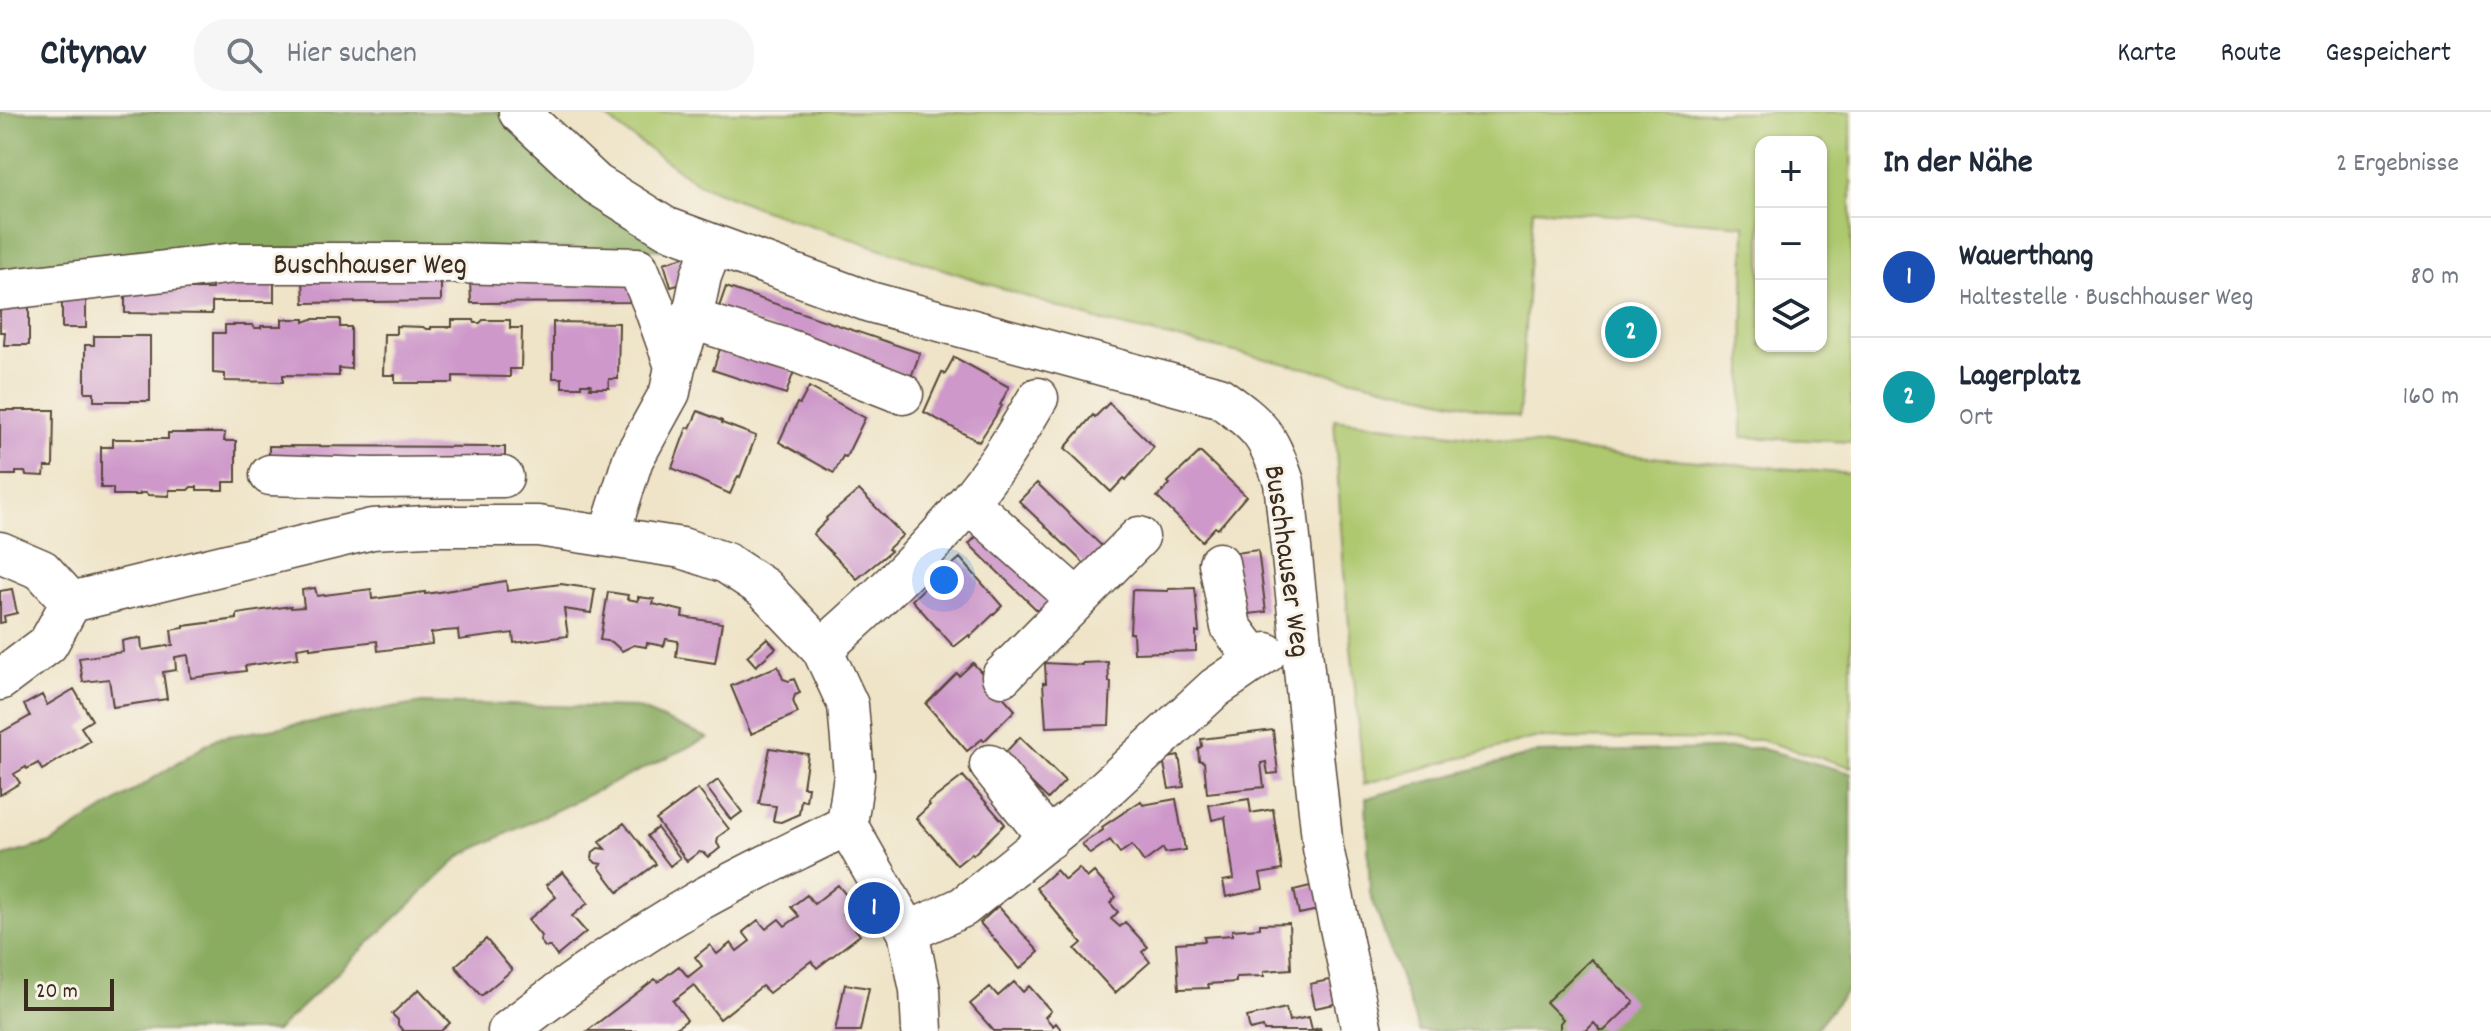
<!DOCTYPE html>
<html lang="de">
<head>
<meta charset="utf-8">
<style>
  body { margin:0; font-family:Dekko,sans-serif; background:#f6f6f7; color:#1f2937 }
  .controls { position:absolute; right:24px; top:24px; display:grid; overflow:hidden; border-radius:16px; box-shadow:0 2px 6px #0004 }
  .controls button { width:72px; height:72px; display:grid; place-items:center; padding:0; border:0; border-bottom:2px solid #e0e1e3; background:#fff; color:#1f2937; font:40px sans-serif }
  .scale { position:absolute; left:24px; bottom:20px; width:90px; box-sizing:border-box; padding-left:8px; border:4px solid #3b2a1e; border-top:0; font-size:22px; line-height:28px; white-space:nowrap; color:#3b2a1e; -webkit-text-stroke:6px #f7f3e8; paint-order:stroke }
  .you { position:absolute; left:944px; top:468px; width:28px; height:28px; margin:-20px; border:6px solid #fff; border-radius:50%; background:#1a73e8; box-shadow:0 0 0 12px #1a73e833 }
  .badge { display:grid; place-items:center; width:52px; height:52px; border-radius:50%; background:#b45309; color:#fff; font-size:26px; font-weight:700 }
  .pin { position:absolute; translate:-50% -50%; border:4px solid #fff; box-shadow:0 2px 8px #0006 }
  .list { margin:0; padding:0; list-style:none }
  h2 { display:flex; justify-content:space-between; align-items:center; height:104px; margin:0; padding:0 32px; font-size:34px }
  h2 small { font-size:26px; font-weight:400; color:#747a83 }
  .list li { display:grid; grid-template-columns:52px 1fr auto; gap:24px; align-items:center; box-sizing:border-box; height:120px; padding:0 32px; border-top:2px solid #e0e1e3 }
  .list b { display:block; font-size:30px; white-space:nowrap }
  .list p { margin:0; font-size:26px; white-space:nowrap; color:#747a83 }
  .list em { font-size:26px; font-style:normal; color:#747a83 }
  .icon { flex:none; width:44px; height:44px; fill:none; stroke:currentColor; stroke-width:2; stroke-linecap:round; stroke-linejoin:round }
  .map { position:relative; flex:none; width:1851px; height:919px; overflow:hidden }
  header { display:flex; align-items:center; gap:48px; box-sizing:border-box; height:112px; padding:0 40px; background:#fff; border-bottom:2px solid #e0e1e3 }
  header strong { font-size:38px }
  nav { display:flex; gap:44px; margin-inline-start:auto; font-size:28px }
  .search { width:560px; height:72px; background:#f6f6f7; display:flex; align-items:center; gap:20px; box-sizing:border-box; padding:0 28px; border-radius:32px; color:#747a83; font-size:30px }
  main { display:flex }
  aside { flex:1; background:#fff }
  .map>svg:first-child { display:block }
  .green { fill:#adc86e; stroke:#747946; stroke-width:2; fill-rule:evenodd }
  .forest { fill:#8aac61; stroke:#626b40; stroke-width:2 }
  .building { fill:#ce98ca }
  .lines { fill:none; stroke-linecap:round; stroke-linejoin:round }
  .minor-casing { stroke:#564638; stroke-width:43 }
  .minor { stroke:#fff; stroke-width:40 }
  .labels { text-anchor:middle; stroke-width:6; stroke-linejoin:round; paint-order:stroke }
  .street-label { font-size:30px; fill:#3b2a1e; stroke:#f7f3e8 }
</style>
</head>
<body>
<header>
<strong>Citynav</strong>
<div class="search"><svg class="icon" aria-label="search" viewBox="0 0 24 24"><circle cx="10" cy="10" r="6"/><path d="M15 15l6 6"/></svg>Hier suchen</div>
<nav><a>Karte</a><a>Route</a><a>Gespeichert</a></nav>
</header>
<main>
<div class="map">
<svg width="1851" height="919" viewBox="0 0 1851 919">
  <rect width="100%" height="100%" fill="#f7f3e8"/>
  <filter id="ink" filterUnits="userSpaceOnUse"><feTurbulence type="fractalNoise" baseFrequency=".0125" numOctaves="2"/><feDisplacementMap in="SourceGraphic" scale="16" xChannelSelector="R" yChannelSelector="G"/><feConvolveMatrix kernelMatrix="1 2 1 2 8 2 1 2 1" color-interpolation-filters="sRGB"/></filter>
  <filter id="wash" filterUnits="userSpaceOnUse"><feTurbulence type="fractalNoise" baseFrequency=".006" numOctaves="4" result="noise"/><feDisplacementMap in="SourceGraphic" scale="32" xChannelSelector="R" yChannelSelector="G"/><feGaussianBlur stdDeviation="1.8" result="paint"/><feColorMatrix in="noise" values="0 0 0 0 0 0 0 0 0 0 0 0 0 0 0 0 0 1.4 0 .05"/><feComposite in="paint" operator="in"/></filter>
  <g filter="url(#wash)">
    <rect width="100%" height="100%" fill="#efe4c8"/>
    <!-- green -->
    <path class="green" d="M600,0H1851V330L1742,325L1745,113L1533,97L1519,305L1100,209L761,97L699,72L622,18ZM1761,30H1821V234H1761Z
      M1334,307L1602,341L1851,362V655L1761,628L1534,626L1364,672L1344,460Z"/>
    <!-- forest -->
    <path class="forest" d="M0,0H502L685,138L310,134L0,169Z
      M422,591L637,596L708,626L462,743L276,919H0V745L51,731L217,626Z
      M1759,636L1851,661V873L1814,919H1419L1370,781L1366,686L1536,641Z"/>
    <g id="blocks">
      <!-- building -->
      <path class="building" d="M687,144L695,168L671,175L664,151Z
        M441,164V189L304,191L303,166Z
        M274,165V190H212V202L125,201V177H212V166Z
        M470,166H633V190L471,191Z
        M726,175L920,241L911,265L718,198Z
        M62,178H86V216H62Z
        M29,183V233H4L5,220H0V195Z
        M282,207H304V210L312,207H340V215H351V257L339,256V264L283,263V270L225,269V262L213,261V221H225V213H252L255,216H261V214H282Z
        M452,208H474L475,211H480L483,208H510V216H522L521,257H510V265L453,264V271H395V263H383L384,222H396V214L423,215L426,217H431V215H452Z
        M553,210L619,211L618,267H609V276H590L591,272H581V275H562V266H553Z
        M94,224H150V289H94V280H85V233H94Z
        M721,234L794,259L786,282L713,258Z
        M954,245L1009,275L1000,293L1002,294L979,330L924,300L942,260L945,262Z
        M809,275L865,306L846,345L843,344L834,361L779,330L797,291L800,292Z
        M1109,291L1154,335L1126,368L1124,366L1111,380L1065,336L1093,303L1095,305Z
        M0,298H54L53,355H45L44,364L26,363L25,360H16V363H0Z
        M698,299L722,309V311L756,324L740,365L738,364L730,382L672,356L687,315L690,316Z
        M168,321H225L224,329H236V370H224V378H197V375H191L188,378H169V384L148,383L146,381H140V383H113V376H101V335H113V327H168Z
        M269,334L505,335V360L269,358Z
        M1200,340L1246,384L1218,417L1215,415L1202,429L1157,385L1170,372L1168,370Z
        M1037,371L1109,441L1092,459L1019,389Z
        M859,378L903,423L888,437L891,439L857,467L813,422L827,408L826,406Z
        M986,414L1059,484L1041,502L969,432Z
        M1258,438L1266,500L1241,503L1234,441Z
        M960,446L1002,494L970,525L969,523L954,535L912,488L944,457L945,459Z
        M506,469L507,479L561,472L595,477L591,501L564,497L568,524L514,531L513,521L459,528L458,518L444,519L431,521L432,532L378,539L377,529L310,537V534L297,536L298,546L245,554L246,559L191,566L188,543L175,545L176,558L163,560L167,587L113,595L109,567L83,570L79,546L123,540L122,529L131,527L141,526L142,538L173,533L171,518L184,516V514L237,507V502L291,494V496L304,495L302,478L315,476L317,484L371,477L372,487L425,480V482L439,480Z
        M1195,476L1199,520H1196V539L1134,541L1133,521H1130L1132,478L1168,479V477Z
        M12,477L17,501L4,504L5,510L0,511V479Z
        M608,480L628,483L627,487L638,489V485L654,487L653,492L683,499L682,505L722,511L715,551L676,545L678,529L666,527L664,534L647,531L646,535L634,533L622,539L612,530L600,528Z
        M767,526L776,536L756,554L747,544Z
        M1108,550L1109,570H1111L1109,613L1046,615L1043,571H1046L1045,551L1082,553V551Z
        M973,551L1015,598L984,629L982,627L967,639L926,592L957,561L959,564Z
        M778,554L783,567L789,569L794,567L800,581L795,583L793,589L798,601L751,622L731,574Z
        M74,577L92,608L81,615L90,629L42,658L38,651L27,657L26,655L14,662L20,671L0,683V621L30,604L24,593L42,583L47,593Z
        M1273,618L1278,661L1268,662L1266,650L1261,651L1264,675L1207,681L1204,650L1199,648L1198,637L1202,634L1201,627Z
        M1020,625L1065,669L1048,687L1003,643Z
        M770,636L808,642L803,675H808L806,689L801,688L799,702L781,710L773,709L776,694L759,692Z
        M1179,644L1184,675L1169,677L1163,647Z
        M963,664L1005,712L973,743L972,741L957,753L916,706L930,693L928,691Z
        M718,668L742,700L731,708L707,676Z
        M698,677L729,717L718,725L717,731L720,736L714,741L708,745L704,741L699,740L687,749L656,708Z
        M1176,687L1185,738L1165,741L1163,736L1144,750L1132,733L1120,741L1110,728L1090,742L1082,732L1103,718L1102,715L1141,689L1143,693Z
        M1249,687L1251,701L1273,697L1282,758L1260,762L1263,777L1226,785L1223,769L1234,767L1225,705L1212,708L1209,693Z
        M624,711L656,752L618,780L599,755L602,752L596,751L592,747L593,740L598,736L605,737L599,730Z
        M657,716L680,746L670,754L647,724Z
        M1079,756L1087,766L1094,760L1116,785L1110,791L1118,800L1111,807L1120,815L1125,810L1148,835L1142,840L1150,850L1115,881L1075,837L1082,831L1036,776L1056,758L1065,768Z
        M563,760L588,791L572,804L586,820L557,844L550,835H545L540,829L541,824L528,808L556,785L546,773Z
        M1318,772L1323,797L1299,802L1294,778Z
        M838,773L853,792L843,801L860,823L817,856L811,849L769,881L762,874L720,907L694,873L673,889L687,908L672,919H587L655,867L658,870L679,854L688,865L702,854L695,845L710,833L717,842L731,831L737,839L750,829L743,820L758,808L766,817L779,807L785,814L799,804L791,795L807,783L814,792Z
        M998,794L1039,840L1020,857L980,811Z
        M1289,811L1291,857L1264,859V864L1236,865V870L1208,872L1209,876L1179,877L1176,831L1205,829L1204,825L1232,823V818L1260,816V812Z
        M486,827L512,858L481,884L455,854Z
        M1591,847L1634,890L1604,919H1601L1594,911L1586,919H1560V911L1563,907L1546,890Z
        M1334,867L1340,891L1315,896L1310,872Z
        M1014,870L1023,880L1029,874L1051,899L1045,905L1053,914L1056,911L1062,919H994L970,892L990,875L998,884Z
        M845,872L869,876L860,919H835Z
        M419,877L450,911L441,919H403L398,913V908L392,902Z
        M1286,896L1289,909L1309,905L1312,918L1320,916L1321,919H1264L1263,915L1250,918L1247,905Z"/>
    </g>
  </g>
  <g filter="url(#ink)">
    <use href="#blocks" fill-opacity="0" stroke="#564638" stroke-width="2"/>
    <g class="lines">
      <!-- minor casing -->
      <g class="minor-casing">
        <path id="minor" d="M519,0L596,72L665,115L870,190L1219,285C1261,315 1267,321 1284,370L1323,736L1362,919
          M0,178L235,151H456L638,156L653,192L675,254
          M692,207L796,240L903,282
          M270,363L372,366L503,365
          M968,390L1077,487
          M609,423L633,347L670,280L675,254L692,207L701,164L713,133
          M0,440L42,458L71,490L372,417L426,414H538L682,436L726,451L764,476L822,537L848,593L854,663L847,713L908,820L920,878L922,919
          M1219,451L1231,515L1255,547
          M822,537C886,481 950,419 999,349C1013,329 1025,307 1038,286
          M1002,564L1139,425
          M0,568L48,532L71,490
          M990,653L1049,727
          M908,820L963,795L1074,706L1215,576L1266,541
          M508,919C569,871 633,827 700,788C748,761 798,738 847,713"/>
      </g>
      <!-- minor -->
      <use href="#minor" class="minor"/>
    </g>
  </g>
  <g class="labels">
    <!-- street labels -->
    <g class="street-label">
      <text x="370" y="161">Buschhauser Weg</text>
      <text transform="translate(1289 449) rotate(82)" y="10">Buschhauser Weg</text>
    </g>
  </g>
</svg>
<div class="controls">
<button>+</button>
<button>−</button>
<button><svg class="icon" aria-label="layers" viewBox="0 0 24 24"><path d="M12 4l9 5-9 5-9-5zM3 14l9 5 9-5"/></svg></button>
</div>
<div class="scale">20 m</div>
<div class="you"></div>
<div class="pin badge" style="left:874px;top:796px;background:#1a4fb4">1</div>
<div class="pin badge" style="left:1631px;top:220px;background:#0f9aa8">2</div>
</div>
<aside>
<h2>In der Nähe<small>2 Ergebnisse</small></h2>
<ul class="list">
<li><span class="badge" style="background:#1a4fb4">1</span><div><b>Wauerthang</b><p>Haltestelle · Buschhauser Weg</p></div><em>80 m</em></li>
<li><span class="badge" style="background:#0f9aa8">2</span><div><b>Lagerplatz</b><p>Ort</p></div><em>160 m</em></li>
</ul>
</aside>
</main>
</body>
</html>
